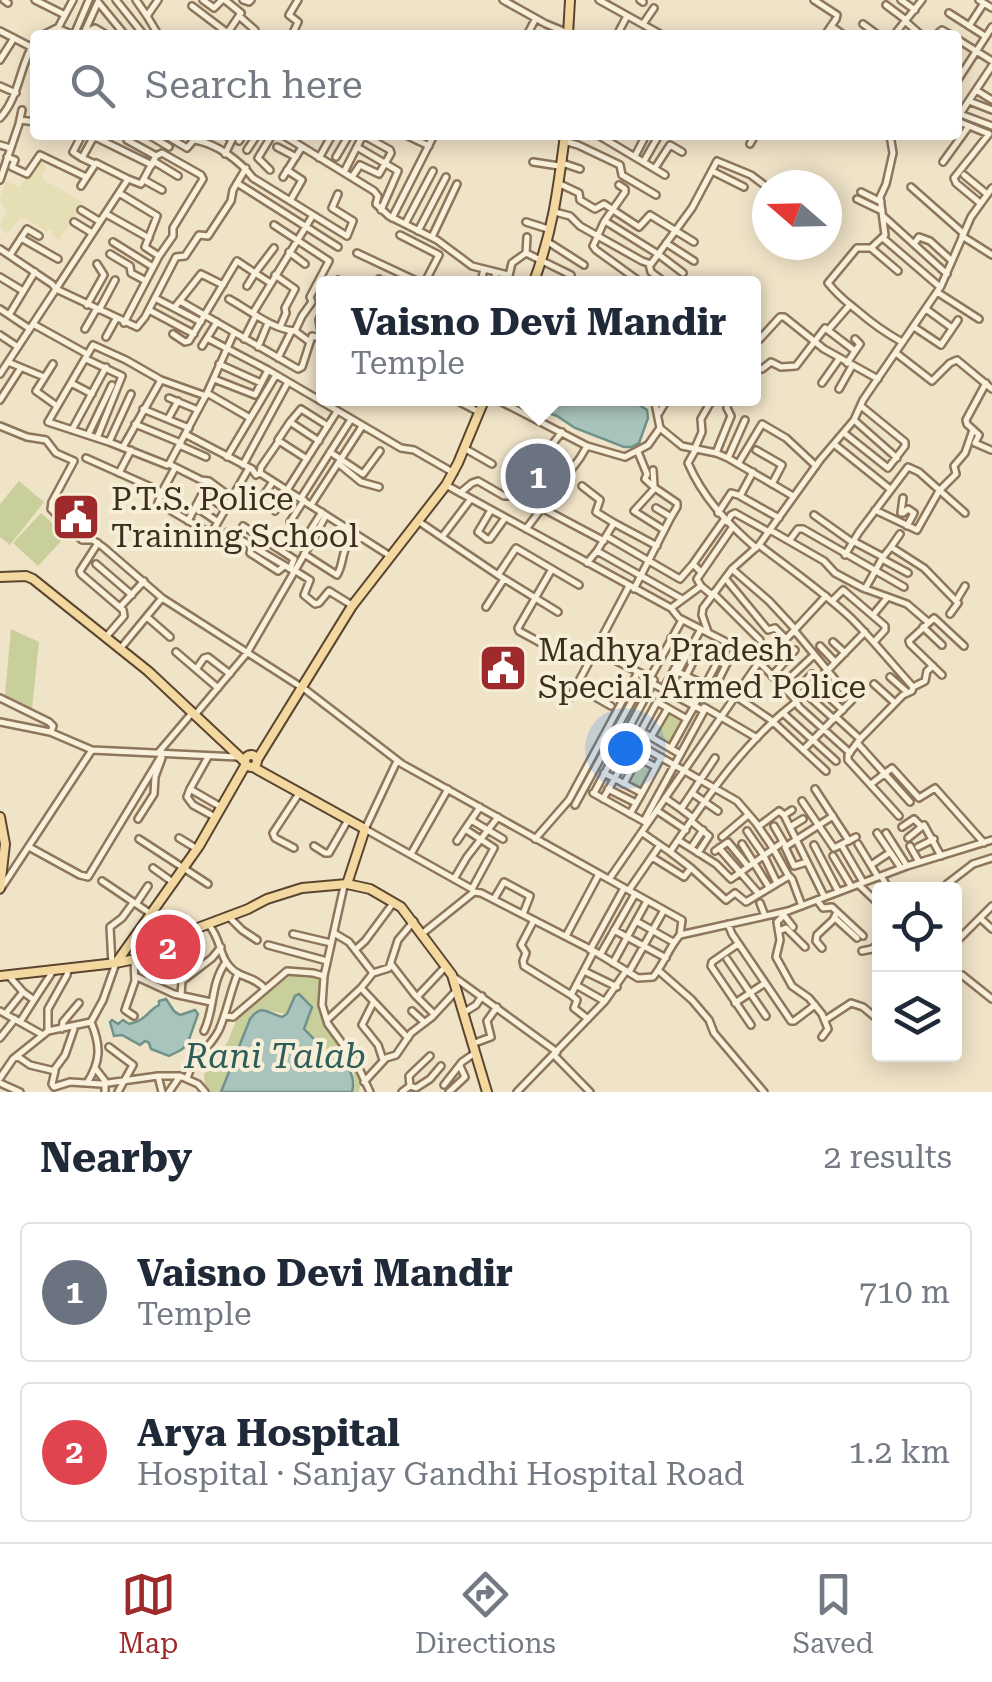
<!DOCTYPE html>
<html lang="en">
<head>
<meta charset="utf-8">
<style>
  body { margin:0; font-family:"Roboto Serif",serif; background:#f6f6f7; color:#1f2937 }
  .controls { position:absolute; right:30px; bottom:30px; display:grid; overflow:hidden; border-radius:10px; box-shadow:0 5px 25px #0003 }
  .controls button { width:90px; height:90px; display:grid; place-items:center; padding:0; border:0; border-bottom:2px solid #e0e1e3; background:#fff; color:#1f2937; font:50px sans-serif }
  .compass { position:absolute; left:752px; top:170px; width:90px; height:90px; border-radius:50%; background:#fff; box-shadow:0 5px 25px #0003; rotate:290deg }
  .you { position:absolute; left:625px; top:748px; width:35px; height:35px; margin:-25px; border:8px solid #fff; border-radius:50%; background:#1a73e8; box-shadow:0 0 0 15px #1a73e833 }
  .badge { display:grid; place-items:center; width:65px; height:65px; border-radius:50%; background:#9e2a2b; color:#fff; font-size:32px; font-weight:700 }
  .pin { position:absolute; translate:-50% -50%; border:5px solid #fff; box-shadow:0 2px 10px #0006 }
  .popup { position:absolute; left:316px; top:276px; width:445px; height:130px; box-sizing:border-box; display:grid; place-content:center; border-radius:10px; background:#fff; filter:drop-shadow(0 2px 8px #0005); font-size:32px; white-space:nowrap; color:#747a83 }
  .popup b { font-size:38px; color:#1f2937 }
  .popup::after { content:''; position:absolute; left:50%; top:100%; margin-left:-20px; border:20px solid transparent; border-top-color:#fff }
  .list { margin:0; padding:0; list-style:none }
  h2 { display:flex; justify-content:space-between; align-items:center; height:130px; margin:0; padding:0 40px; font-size:42px }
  h2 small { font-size:32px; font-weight:400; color:#747a83 }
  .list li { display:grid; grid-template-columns:65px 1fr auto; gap:30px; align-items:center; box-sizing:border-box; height:140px; margin:0 20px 20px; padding:0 20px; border:2px solid #e0e1e3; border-radius:10px }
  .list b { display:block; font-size:38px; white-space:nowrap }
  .list p { margin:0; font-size:32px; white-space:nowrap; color:#747a83 }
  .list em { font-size:32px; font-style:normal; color:#747a83 }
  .icon { flex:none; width:55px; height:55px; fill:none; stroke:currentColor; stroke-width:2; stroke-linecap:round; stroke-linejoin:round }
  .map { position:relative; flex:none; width:992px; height:1092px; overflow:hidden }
  .search { position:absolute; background:#fff; box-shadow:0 5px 25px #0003; left:30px; right:30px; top:30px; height:110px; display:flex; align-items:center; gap:25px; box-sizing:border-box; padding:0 35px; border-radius:10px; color:#747a83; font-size:38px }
  .sheet { height:450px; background:#fff }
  nav { display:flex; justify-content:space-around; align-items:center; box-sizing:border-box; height:140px; border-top:2px solid #e0e1e3; background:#fff; font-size:28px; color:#747a83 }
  nav a { display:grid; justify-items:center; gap:5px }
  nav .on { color:#9e2a2b }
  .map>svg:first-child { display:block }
  .farmland { fill:#e6deb5 }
  .green { fill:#c9cf9b }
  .water { fill:#a9c4bc; stroke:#6f938a; stroke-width:2.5 }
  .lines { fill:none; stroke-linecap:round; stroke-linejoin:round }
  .minor-casing { stroke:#8d765c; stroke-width:10 }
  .major-casing { stroke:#5b4430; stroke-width:12 }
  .minor { stroke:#faf1dc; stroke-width:5 }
  .major { stroke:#f3d9a0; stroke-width:8 }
  .labels { text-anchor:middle; stroke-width:8; stroke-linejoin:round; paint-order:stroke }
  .poi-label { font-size:32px; fill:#3d2e20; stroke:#f7eed8; text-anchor:start }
  .water-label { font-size:35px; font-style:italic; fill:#2f5d5a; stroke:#f7eed8 }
</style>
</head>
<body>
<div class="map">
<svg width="992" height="1092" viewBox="0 0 992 1092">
  <rect width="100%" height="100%" fill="#f0e4c8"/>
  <!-- farmland -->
  <path class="farmland" d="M37,160L46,167L42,179L83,202L59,240L52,236L53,230L49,229L47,232L32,222L21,218L7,234L0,227L6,211L0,199L6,181L20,187Z"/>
  <!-- green -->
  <path class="green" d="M19,481L44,502L10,545L0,537V504Z
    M41,513L66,536L38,566L13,543Z
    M11,629L39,642L32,709L5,695Z
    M668,711L684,720L670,745L654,736Z
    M638,760L653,768L641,791L627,783Z
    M287,973L305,978L311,975L320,978C318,994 317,1013 326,1027C339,1050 365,1063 359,1092H352L355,1083L353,1071L330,1053L322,1058L319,1056L321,1045L305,1029L313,1006L299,993L294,996L286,1014L259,1009L250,1019L220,1092H205L204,1075L227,1043L239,1014L273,988Z"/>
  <!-- water -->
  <path class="water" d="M528,399H630L647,410L648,418L639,443L631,447H624L575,428L557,416L540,410L527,402Z
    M299,994L312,1007L304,1029L321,1046L318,1057L322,1059L329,1053C344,1064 357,1071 352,1092H221L250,1019C262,1003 266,1013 282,1017L287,1014L295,996Z
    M166,999L174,1011L180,1015L195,1010L198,1014L187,1045L181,1050L169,1056L151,1049L149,1043L145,1041L140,1045L122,1035L114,1036L110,1022L112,1020L118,1024L123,1020L129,1024C147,1020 147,1011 159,1005V1001Z"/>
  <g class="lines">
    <!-- minor casing -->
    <g class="minor-casing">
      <path id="minor" d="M4,0L8,3
        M35,0L65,15
        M116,0L144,35
        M136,0L147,16
        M203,0L214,8L222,0
        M225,0L241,13L226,35
        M243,0L249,2L251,0
        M503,0L546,24L568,33
        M599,0L662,35
        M640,0L643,2
        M814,0L837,15L836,19L825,35
        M901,0L915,10
        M979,0L992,8
        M98,2L125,35
        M886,5L906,20
        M192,6L225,31
        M949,13L985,36
        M239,16L255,30
        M905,21L921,35
        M643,24L654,8
        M863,24L878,35
        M831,26L844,35
        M969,26L984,3
        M58,28L73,0
        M0,31L31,47
        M88,31L95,28L107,35
        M43,35L57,28L74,35
        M74,35L89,0
        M83,35L98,2
        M155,35L156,31L147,16L158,0
        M292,35L298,22L289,15L298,0
        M527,35L535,20
        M617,35L627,16
        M850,35H854
        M894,35L922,0
        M936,35L942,30L951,35
        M957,39L992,61
        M0,60L14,38
        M957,81L992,27
        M0,86L16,93
        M976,90L992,100
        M969,101L992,110
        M960,114L992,66
        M960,114L992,126
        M0,118C20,96 19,66 35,41
        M20,120L35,122
        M957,121L989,134
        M82,135L73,152L82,158
        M91,135L152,165
        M127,135V140L156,156
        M149,135L169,147
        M165,135L187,148L198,135
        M283,135L374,191L378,196L376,204L389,216L437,240L472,266L508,275
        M406,135L429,146
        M598,135L665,175
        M890,135L893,153L886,184L880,197L885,235L871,248H857L828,283C840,298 847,302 859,312C874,325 884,332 902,342
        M195,140C217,144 239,160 253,178L347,236L353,221L332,208L338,194
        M239,141L243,135
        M564,141L578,145L620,165L622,175L656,195
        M750,144L755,135
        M0,145L10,148
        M277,147L296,157
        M357,147L398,171L381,210
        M247,150L257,135
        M225,154L232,140L226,135
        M635,156L646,135
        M7,157L15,160L12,167L27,174L40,155L86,177
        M336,157L349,135
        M319,158L332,135
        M644,161L659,135
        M155,162L178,176
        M533,162L559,166
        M943,162L969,126
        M562,163L580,169
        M95,164L82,158L93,138H97
        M655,168L670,145L682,152
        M270,170L258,158L272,135
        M287,170L302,180L290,201
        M712,171L744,187
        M344,172L363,135
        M964,175L987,194
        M283,177L302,147
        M352,177L360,165L379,174L391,153L390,150L363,135
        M0,180L19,124L22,110
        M144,180L162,190
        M237,183L338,247
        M560,184L579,193L580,200L595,209L604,204L639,227L650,215L694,242
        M619,185L625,189V192L604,222L593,246L596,250L643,284
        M81,186L96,163L128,179
        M911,187L963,233
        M861,192L881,202
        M119,193L157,216L145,247L159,256L124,323
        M857,199L882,211
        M980,203L956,183L954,178L989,134
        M81,210L99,221
        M555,212L570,216L580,226L642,261L651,264L692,208L717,161L751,175L767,187
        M108,215L149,238
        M883,216L947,274
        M392,218L434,135
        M605,221L658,254L683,273
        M74,222L92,233
        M526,222L548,229
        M405,224L433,171
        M274,225L329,261L310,297L312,302L302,316L295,331
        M418,231L446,177
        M400,235L439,255
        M962,236L992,255
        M432,237L457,184
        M21,238L58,259
        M883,238L940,287
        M113,242L153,267
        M548,242L584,265
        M666,243L694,261
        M914,244L919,237L930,241L952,261
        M871,248L898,271
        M0,249L52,284L56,289L0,374
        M289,252L305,264
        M357,253L423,284
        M526,253L527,237
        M110,254L130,266L131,273L146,281
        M10,255L27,229L39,236
        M159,256L173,236V228L203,179L201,175L162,153L156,156L141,184L128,179L56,289L137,327L145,317L176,257L185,256L199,235L208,236L231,201L233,190L246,168
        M649,264L651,272L667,284
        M275,275L295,289L285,308L286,313L280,327
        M0,277L23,291
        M379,279L386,284
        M336,284L338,280
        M424,284L439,255
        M480,284L484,270
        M493,284L496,273
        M507,284L512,263L526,253L571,275
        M247,286L255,273L269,282
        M937,292L979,319
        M155,298L201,322
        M229,299C249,310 272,329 295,331L310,342
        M180,301L298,369L302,367L312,336L323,339
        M87,305L104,275L97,264
        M174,308L201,274L223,285
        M0,309L30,329
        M926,309L952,328
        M99,310L115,280
        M149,310L194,334
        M253,313L313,215
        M9,315L35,272
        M33,324L87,354
        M914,327L941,345L958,320
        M85,329L96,310
        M829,329L848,307
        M173,334L185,342L189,341L237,261L255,273L274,248
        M0,335L18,347
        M106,337L116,319
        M207,338L268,370L401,448L414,450L454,473
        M322,338L319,320L323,309
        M244,339L256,315
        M753,340H759L780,317H784L824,349L878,379
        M202,346L217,322
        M258,347L268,323
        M896,353L932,381L950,363L957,360L992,389
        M278,358L291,332
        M86,359L122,376L97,438
        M8,362L44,377
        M847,363L860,344L855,339
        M53,364L36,391L57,406
        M219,364L261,383
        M753,366L762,369L771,362L781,367L796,366L825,328L855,351
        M214,379L255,395L268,370
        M71,383L92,394
        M822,383L839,359
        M839,389L852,366
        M207,393L250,418
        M206,396L161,380L126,360L93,345L48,422L109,442L167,465L169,464L201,480L209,481L232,498
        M169,398L198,410
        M452,398L477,411
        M494,398L587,446L580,458L526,529
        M654,398L660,428L682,446L716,453L728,458L793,496
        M0,400L20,369
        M143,409L189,428
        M659,413L668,398
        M168,419L178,401
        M854,420L897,458
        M135,424L181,443
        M0,426L27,437L46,440L56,453L74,461L52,502L51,509L82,540H93L103,547L162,598
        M72,430L106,367
        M844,433L888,468L905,446V442L861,406
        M185,434L252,469L256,475L260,473L261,467L279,441L307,459
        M88,435L112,385
        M278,440L290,422
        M319,441L290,422L301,409L328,426
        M109,442L131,394
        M975,443L979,435L967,424L966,420L986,383
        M975,443L991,450
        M834,444L890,489
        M179,445L206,457
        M587,446L625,457L648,445L660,428
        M123,447L161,380
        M464,448L492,464
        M695,448L702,432L701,419L713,398
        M696,449L688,463C703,498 728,524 756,548
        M756,450L782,465L772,484
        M330,452L363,474L380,451
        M638,452L647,474L645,479L655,488
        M716,453L731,416L727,408L728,398
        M227,457L276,375
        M86,458L162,492L158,503L211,534L249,468
        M728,458L745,420
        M169,464L207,393L234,333
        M339,464L361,482L379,487
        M738,464L762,424L786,438L816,466
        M243,465L288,382
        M653,470L654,485
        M753,472L740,496L779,518
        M119,473L131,450
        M260,473L387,554
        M446,485L671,608L679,618L736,647L762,665L794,698L799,707L850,753
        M582,486L600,500L596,512L614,523L597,551L587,563
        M517,489L514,486L515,483L538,445
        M287,490L336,413
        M162,492L175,468
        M460,493L472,483L478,481L504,496H512L562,432
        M204,494L226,509
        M301,498L350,421
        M903,498L901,513H903L908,509L914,513L907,526
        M260,501L272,483
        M311,505L361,428
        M196,507L218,522
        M542,508L604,541
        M491,510L478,532L487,539H490L505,518
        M875,510L917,530L939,491L956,474L954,466L965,453L973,430
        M275,511L289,491
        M718,513L731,493L738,495
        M814,515L852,542
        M188,521L209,481
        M418,521L498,575L516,548L579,585
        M290,522L304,500
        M727,522L731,515L735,513L769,532
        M614,523L657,546
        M243,526L294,559L290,569
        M664,530L634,511L655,488L677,503V507L671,517
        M770,530L824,561L835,573L863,588L907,604L928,622
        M228,532L294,571
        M606,536L680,579L693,564
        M442,537L470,500
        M789,541L798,529H803L904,587
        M853,541L883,557
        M98,543L80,571L81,574L123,610L124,616L106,637
        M759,545C790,569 822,591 851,618C873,640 892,664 913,687L912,691L903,695L860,739
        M309,547L326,515
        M891,547L900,534
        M251,548L250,553L278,571L283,567
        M597,551L682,599
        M304,554L337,575C346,561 339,541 360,539
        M845,555L859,532L908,467L919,472L965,513
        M882,559L908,573
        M96,564L132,595
        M732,569L769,601L795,629
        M294,570L310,580L304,595L315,604L319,603L329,591L350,604
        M701,572L693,564L724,520
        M498,575L558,612
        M725,578L768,630L775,628L785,638
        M701,586L697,579L732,528
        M634,589L671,517L656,508
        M865,589L883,557L891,547L924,568L958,603L950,614
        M713,593L760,640
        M832,601L843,590L885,626V630L875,641
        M956,601L965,586
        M121,606L144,581
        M486,607L504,579
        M671,608L701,586L712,595
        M873,615L887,598
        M147,617L170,637
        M923,627L942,645
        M794,630L852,700L803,750
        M708,632L702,615L703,608L732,569L759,545L820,460L854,420L863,400L941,286L971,217L992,188
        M671,638L726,665L736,647
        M833,642L845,653
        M541,643L519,631L518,628L552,569
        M820,646L835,662
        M120,649L162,598L298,685
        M595,650L654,680
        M176,652L218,688
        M762,665L826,596
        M197,668L204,658L208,657L230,674
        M678,672L714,689L726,665
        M942,675L910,644L909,641L934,618L964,646
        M686,676L698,652
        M772,676L795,650
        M890,677L907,692
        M650,678L682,620
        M874,684L895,703
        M782,685L814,655
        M576,686L611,706
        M665,686L687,646
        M302,687L402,764L682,920L680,935
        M913,687L925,681L927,671L933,666
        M669,688L701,629
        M820,689L843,710
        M804,692L834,719
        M791,695L812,674
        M737,697L771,720L826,771
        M0,698L49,722L53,726L51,732
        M570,698L629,586
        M795,699L827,671L865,632
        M696,702L718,661
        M704,707L757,738
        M783,713L836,761
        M195,715L247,653L308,548L305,539L322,512
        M837,718L860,739L848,755V760L899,816
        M0,722L50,732L92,750
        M615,731L737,801L756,823L773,848L788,875L792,879L802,906
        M641,731L680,754
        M651,737L668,708
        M635,742L657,702L687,719L695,705
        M859,745L910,802
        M671,748L687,719
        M158,753L192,713
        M208,757L190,789L221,807
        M397,761L365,829L472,889L474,892
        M604,773L642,793L630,814
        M624,784L638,757
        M871,784L892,768L919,798L935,788L984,843
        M190,789L187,797L193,805L215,817
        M608,789L636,803
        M815,789L849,841
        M593,793L645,822
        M594,793L653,683
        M642,793L656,767
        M692,793L718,811
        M665,798L681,809
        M603,799L629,753L656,767L661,757
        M802,801L834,848L856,837
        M575,805L644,679L704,711L644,821
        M659,812L686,830
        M784,815L824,896
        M693,818L681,809L715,758
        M138,819L154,794L155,777L162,758
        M471,820L503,839
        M691,821L709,836L698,853
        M759,826L779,811L784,815L792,810
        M774,826L784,843
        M790,827L803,819
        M902,827L914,819L921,826
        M465,829L480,807
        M747,831L763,854L777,883
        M877,833L901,868
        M886,833L907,866
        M644,834L670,852C706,798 744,742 796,702
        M722,837L748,815
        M179,838L197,849
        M908,838L924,825L941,856
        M139,839L208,884
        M535,839L569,800L638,672
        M678,840L716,864L731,879L783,842
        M457,841L465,829L494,848L472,889
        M742,844L769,887
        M858,844L878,877
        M814,845L838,891
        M314,846L325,853H329L348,820
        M842,846L863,882
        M910,846L919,862
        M29,847L80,875L88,877L163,753
        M918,847L934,839
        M294,848L275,838L273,833L300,792
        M691,848L703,830
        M719,848L759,894
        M715,851L728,842L747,865
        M670,852L691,868L726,900L735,893L746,902L789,876
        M411,854L448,789
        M833,856L851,886
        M652,857L684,877L691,868
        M807,862L794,866L785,847L833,816
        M871,865L889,853
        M153,868L174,883
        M881,876L889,889
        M610,878L759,662
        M454,879L467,857L498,817
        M102,881L151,914
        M947,884L973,864L992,858
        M859,885L879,904L877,912L880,917
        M344,886L324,976L322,1005L328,1024L356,1062L370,1092
        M0,890L92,750L238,757
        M629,890L660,845
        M494,899L504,882L530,896L523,914
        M817,900L823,908L832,907L863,936
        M760,903L765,916
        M136,904L148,886
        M783,914L793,927
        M784,915L777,922L780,940L776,957L792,986L809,998L822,1014L828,1029L822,1037
        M229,917L242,930L257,940
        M835,918L857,938
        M980,918L992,929
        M534,920L521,945L526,953L523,961L524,966L571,995L594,951
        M636,921L673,942
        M728,924L732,934L791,1021H794L815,1005
        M209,925C222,941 219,957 231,968C241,979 253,975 265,989
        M614,930L666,958
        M779,931L786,928L805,947
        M423,933L474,892L481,893L594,951L638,978L653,977C664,964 669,947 680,935L788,911L907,866L992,840
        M293,934L331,943
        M566,936L599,874
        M738,944L712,962L711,966L751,1025
        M954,944L992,906
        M268,945L327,961
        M822,948L816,941L817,935L833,920L837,912
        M355,950L365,941L394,902
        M590,950L624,888
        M862,951L872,949L880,942
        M600,955L635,894
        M727,959L766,1016
        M613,963L647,901
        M112,964L110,927L122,918L133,903
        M391,964L415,995L434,1014
        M584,971L617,987
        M659,971L692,1000L709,1020L714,1033L764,1092
        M629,972L664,910
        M373,973L389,968L398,940L414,921
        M954,974L962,975L992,999
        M9,976L23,992L34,1000L20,1022
        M135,976L174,994L211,1002
        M454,977L557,1052
        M576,985L604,1001
        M362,989L408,1038
        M181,995L182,981L212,958L221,947
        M571,995L577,1000L574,1008L588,1019
        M417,997L446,966
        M34,1000L53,971
        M373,1003L362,1025L378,1045L383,1060
        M735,1003L765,983
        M0,1011L43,1035
        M412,1011L424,1022
        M6,1013L23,992
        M463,1013L476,1005L482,996
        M134,1016L125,1010L135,981L134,961
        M225,1016L233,1017L287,971L313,973L324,976
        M328,1019L361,988L373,973L349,942L334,933
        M825,1020L851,1003L863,1007L875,1017
        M62,1029L63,1022L79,1003
        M48,1031V1009L67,975L68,970
        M204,1031C215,1009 210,984 226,962
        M0,1038L15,1019
        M472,1044L491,1037L487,1021L497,1007
        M109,1047L133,1065L118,1092
        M554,1055L590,1092
        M17,1056L30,1065L55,1071L52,1084L54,1087L70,1082L101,1084L158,1076H180
        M95,1068L105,1081V1092
        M54,1070L65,1055L74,1029
        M158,1076L162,1092
        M0,1078L13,1059L48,1031L91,1022L103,1000L116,963
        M187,1078C193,1058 210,1048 219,1030C227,1012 230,992 238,973
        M364,1082L386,1058L396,1055L411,1033L432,1017L456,991
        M0,1083L20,1092
        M87,1083C101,1061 101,1046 91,1022
        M444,1085L462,1062L475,1053
        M410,1086L416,1088L430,1079L441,1066
        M169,1092L180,1076L198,1084L205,1092
        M402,1092L410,1086L409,1076L430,1056
        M449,1092L465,1077L460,1066
        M517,1092L605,1001L626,971"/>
    </g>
    <!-- major casing -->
    <g class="major-casing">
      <path id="major" d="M568,35L570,0
        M533,284C553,231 558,189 565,135
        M0,577L26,576L33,579L148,671L245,762
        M245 761a6 6 0 1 1 12 0a6 6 0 1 1-12 0Z
        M257,760L352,606L446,485L458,463L485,398
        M253,767L365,829L347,884
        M0,817L5,844L0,888
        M116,963L199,846L246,764
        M0,976L116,963L140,958L187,932L248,909L267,899L302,888L347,884L370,889L401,907L452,975L487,1092"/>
    </g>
    <!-- minor -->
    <use href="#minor" class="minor"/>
    <!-- major -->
    <use href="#major" class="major"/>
  </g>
  <!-- icons -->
  <defs>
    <g id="civic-square" transform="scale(2.5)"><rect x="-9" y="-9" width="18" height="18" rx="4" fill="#9e2a2b" stroke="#f7eed8"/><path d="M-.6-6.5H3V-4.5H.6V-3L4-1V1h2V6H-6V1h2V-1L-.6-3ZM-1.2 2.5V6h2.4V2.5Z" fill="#fff"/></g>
  </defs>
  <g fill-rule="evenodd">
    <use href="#civic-square" x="76" y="517"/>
    <use href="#civic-square" x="503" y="668"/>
  </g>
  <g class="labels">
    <!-- poi labels -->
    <g class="poi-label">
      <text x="111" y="510">P.T.S. Police<tspan x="111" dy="37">Training School</tspan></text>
      <text x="538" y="661">Madhya Pradesh<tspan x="538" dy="37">Special Armed Police</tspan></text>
    </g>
    <!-- water labels -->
    <g class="water-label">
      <text x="275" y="1068">Rani Talab</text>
    </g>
  </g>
</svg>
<div class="controls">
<button><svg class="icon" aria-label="locate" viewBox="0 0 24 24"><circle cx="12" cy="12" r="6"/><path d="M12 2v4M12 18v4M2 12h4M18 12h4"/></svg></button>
<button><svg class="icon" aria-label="layers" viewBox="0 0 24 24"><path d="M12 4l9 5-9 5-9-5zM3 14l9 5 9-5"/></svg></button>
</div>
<svg class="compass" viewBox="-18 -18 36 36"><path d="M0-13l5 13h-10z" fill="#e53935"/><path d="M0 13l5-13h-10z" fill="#747a83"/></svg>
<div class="you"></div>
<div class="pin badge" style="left:538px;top:476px;background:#6b7280">1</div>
<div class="popup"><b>Vaisno Devi Mandir</b>Temple</div>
<div class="pin badge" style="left:168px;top:947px;background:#e0444e">2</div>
<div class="search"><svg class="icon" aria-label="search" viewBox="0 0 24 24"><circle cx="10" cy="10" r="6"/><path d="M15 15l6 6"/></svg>Search here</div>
</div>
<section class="sheet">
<h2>Nearby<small>2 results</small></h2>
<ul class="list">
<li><span class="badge" style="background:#6b7280">1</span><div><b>Vaisno Devi Mandir</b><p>Temple</p></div><em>710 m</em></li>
<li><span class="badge" style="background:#e0444e">2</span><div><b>Arya Hospital</b><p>Hospital · Sanjay Gandhi Hospital Road</p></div><em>1.2 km</em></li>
</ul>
</section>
<nav>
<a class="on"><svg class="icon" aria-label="map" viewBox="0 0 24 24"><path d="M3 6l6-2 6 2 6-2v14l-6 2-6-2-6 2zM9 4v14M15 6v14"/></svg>Map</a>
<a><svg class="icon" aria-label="directions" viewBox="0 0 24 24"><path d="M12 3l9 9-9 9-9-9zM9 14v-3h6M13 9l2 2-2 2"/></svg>Directions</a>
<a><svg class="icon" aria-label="saved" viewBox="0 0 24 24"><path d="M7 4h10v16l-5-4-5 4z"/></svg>Saved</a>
</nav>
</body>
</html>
